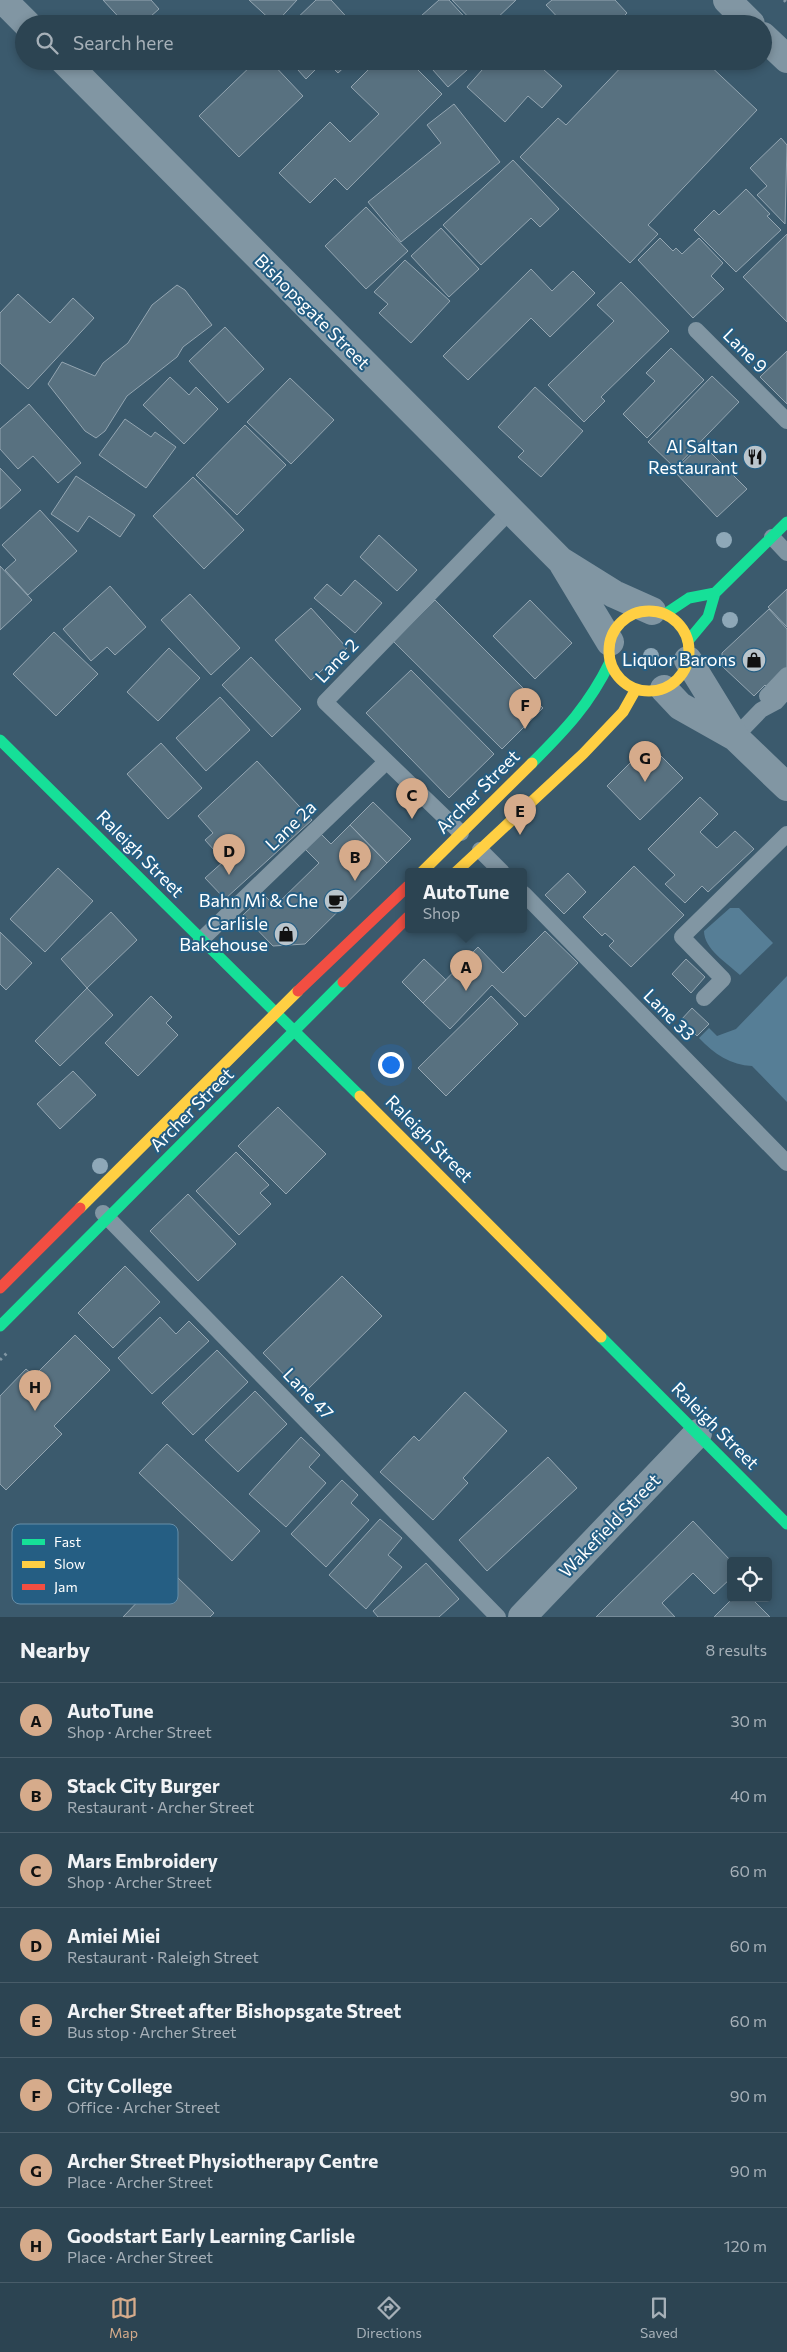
<!DOCTYPE html>
<html lang="en">
<head>
<meta charset="utf-8">
<style>
  body { margin:0; font-family:Commissioner,sans-serif; background:#384e5c; color:#f1f3f6 }
  .controls { position:absolute; right:15px; bottom:15px; display:grid; overflow:hidden; border-radius:5px; box-shadow:0 2px 8px #0003 }
  .controls button { width:45px; height:45px; display:grid; place-items:center; padding:0; border:0; border-bottom:1px solid #485c69; background:#2c4452; color:#f1f3f6; font:25px sans-serif }
  .you { position:absolute; left:390px; top:1064px; width:18px; height:18px; margin:-12px; border:4px solid #fff; border-radius:50%; background:#1a73e8; box-shadow:0 0 0 8px #1a73e833 }
  .badge { display:grid; place-items:center; width:32px; height:32px; border-radius:50%; background:#d6ab8b; color:#111; font-size:16px; font-weight:700 }
  .pin { position:absolute; translate:-50% -41px; filter:drop-shadow(0 1px 2px #0008) }
  .pin::after { content:''; position:absolute; top:26px; width:18px; height:15px; background:inherit; clip-path:polygon(0 0,100% 0,50% 100%) }
  .popup { position:absolute; left:405px; top:868px; width:122px; height:65px; box-sizing:border-box; display:grid; place-content:center; border-radius:5px; background:#2c4452; filter:drop-shadow(0 1px 4px #0005); font-size:16px; white-space:nowrap; color:#a6b0b8 }
  .popup b { font-size:19px; color:#f1f3f6 }
  .popup::after { content:''; position:absolute; left:50%; top:100%; margin-left:-10px; border:10px solid transparent; border-top-color:#2c4452 }
  .list { margin:0; padding:0; list-style:none }
  h2 { display:flex; justify-content:space-between; align-items:center; height:65px; margin:0; padding:0 20px; font-size:21px }
  h2 small { font-size:16px; font-weight:400; color:#a6b0b8 }
  .list li { display:grid; grid-template-columns:32px 1fr auto; gap:15px; align-items:center; box-sizing:border-box; height:75px; padding:0 20px; border-top:1px solid #485c69 }
  .list b { display:block; font-size:19px; white-space:nowrap }
  .list p { margin:0; font-size:16px; white-space:nowrap; color:#a6b0b8 }
  .list em { font-size:16px; font-style:normal; color:#a6b0b8 }
  .icon { flex:none; width:28px; height:28px; fill:none; stroke:currentColor; stroke-width:2; stroke-linecap:round; stroke-linejoin:round }
  .map { position:relative; flex:none; width:787px; height:1617px; overflow:hidden }
  .search { position:absolute; background:#2c4452; box-shadow:0 2px 8px #0003; left:15px; right:15px; top:15px; height:55px; display:flex; align-items:center; gap:12px; box-sizing:border-box; padding:0 18px; border-radius:28px; color:#a6b0b8; font-size:19px }
  .sheet { height:665px; background:#2c4452 }
  nav { display:flex; justify-content:space-around; align-items:center; box-sizing:border-box; height:70px; border-top:1px solid #485c69; background:#2c4452; font-size:14px; color:#a6b0b8 }
  nav a { display:grid; justify-items:center; gap:2px }
  nav .on { color:#d6ab8b }
  .map>svg:first-child { display:block }
  .water { fill:#567e96 }
  .building { fill:#587180; stroke:#94a6b2 }
  .lines { fill:none; stroke-linecap:round; stroke-linejoin:round }
  .path { stroke:#8196a3; stroke-width:3; stroke-dasharray:2.5 4; stroke-linecap:butt }
  .lane { stroke:#8196a3; stroke-width:16 }
  .street { stroke:#8196a3; stroke-width:28 }
  .fast { stroke:#16e098; stroke-width:11 }
  .slow { stroke:#ffcf43; stroke-width:11 }
  .jam { stroke:#f24e42; stroke-width:11 }
  .tree { fill:#8ea8b8 }
  .labels { text-anchor:middle; stroke-width:4; stroke-linejoin:round; paint-order:stroke }
  .street-label { font-size:18px; fill:#fff; stroke:#255e83 }
  .poi-label { font-size:18px; fill:#fff; stroke:#255e83; text-anchor:end }
  .key { fill:#255e83; stroke:#668ea8; stroke-width:1 }
  .key-label { font-size:14px; fill:#fff }
</style>
</head>
<body>
<div class="map">
<svg width="787" height="1617" viewBox="0 0 787 1617">
  <rect width="100%" height="100%" fill="#3b5a6d"/>
  <!-- water -->
  <path class="water" d="M730,908H739L773,943L740,975C727,963 704,949 704,931Z
    M787,976V1102L752,1066C731,1065 714,1054 699,1038L709,1028L717,1036L736,1029Z"/>
  <!-- building -->
  <path class="building" d="M103,0H151L159,9L142,24H125Z
    M249,0H297L275,24Z
    M316,0H331L353,24H291Z
    M439,0H449L471,24H412Z
    M452,0H516L491,24H475Z
    M552,0H615L627,13L616,24H564L546,5Z
    M256,61H270L303,96L239,157L199,116Z
    M290,61H324L306,79Z
    M326,61H351L338,73Z
    M377,61H409L442,94L347,190L335,178L310,203L279,173L330,122L350,142L379,114L351,87Z
    M425,61H477L448,87Z
    M490,61H534L562,86L542,108L528,96L505,122L467,87Z
    M627,61H705L757,110L648,225L658,234L630,263L520,157L558,118L566,125Z
    M454,104L500,162L401,242L368,202L441,143L427,125Z
    M781,138L787,145L785,224L757,195L767,186L750,168Z
    M513,160L559,209L540,227L531,218L481,265L443,225Z
    M746,189L770,214L767,216L781,230L736,272L694,230L714,210L719,215Z
    M366,207L408,251L366,289L325,246Z
    M441,228L479,269L449,297L411,256Z
    M787,234V322L743,277Z
    M660,238L673,251L676,248L682,254L699,238L723,263L711,276L724,289L693,318L638,260Z
    M405,260L450,301L411,343L379,313L388,304L374,292Z
    M531,269L552,291L573,271L595,293L550,337L531,318L468,380L443,356Z
    M621,282L669,331L601,397L605,401L584,422L548,385L614,321L597,305Z
    M177,285L185,290L212,325L183,347L177,357L127,396L105,431L96,438L85,431L48,384L62,362L95,376L103,363L128,343L152,305Z
    M18,294L50,323L73,298L94,318L28,389L0,363V313Z
    M225,327L264,369L228,403L189,361Z
    M671,348L704,380L647,438L623,414L655,381L646,373Z
    M787,351V404L760,377Z
    M712,376L739,402L675,468L648,442Z
    M170,377L189,395L196,387L218,409L184,444L143,405Z
    M290,378L334,420L291,464L247,422Z
    M535,387L583,431L541,477L518,457L524,451L498,427Z
    M29,404L81,463L58,483L33,456L18,469L0,449V429Z
    M125,419L151,437L155,432L176,447L146,488L99,455Z
    M245,425L286,465L237,515L196,475Z
    M702,444L747,489L717,517L674,471Z
    M0,468L21,490L0,509Z
    M76,476L135,515L120,537L89,516L78,532L51,514Z
    M193,477L244,530L204,569L153,516Z
    M40,510L77,551L28,595L5,570L16,560L2,545Z
    M379,535L417,570L397,591L360,557Z
    M0,566L32,600L0,630Z
    M355,580L382,603L355,633L314,598L327,584L341,596Z
    M110,586L146,627L115,655L107,647L91,661L63,629Z
    M787,589V627L768,607Z
    M190,594L240,648L211,675L161,620Z
    M435,600L543,708L502,749L393,641Z
    M530,600L572,643L535,679L493,636Z
    M311,608L347,648L311,680L275,640Z
    M769,609L787,629V695L781,701L765,685L754,696L722,666V653Z
    M54,632L98,674L56,716L13,674Z
    M169,648L200,678L158,721L127,692Z
    M251,657L301,709L272,737L222,685Z
    M411,670L494,754L449,798L366,713Z
    M220,697L250,730L206,771L176,738Z
    M161,743L202,788L168,819L127,774Z
    M649,744L683,778L640,820L607,786Z
    M257,761L312,820L225,899L205,878L224,861L205,840L213,833L198,816Z
    M700,797L718,814L700,832L717,848L735,831L754,849L708,892L702,886L685,903L665,884L675,875L648,849Z
    M373,802L411,839L387,863L350,825Z
    M350,825L387,863L305,944L273,946L243,915L264,895L275,906L319,863L305,849L321,834L331,844Z
    M634,866L684,915L631,967L609,946L614,941L605,933L602,936L583,917Z
    M58,868L93,901L45,952L10,919Z
    M568,873L586,892L564,914L545,895Z
    M111,912L137,940L87,988L61,959Z
    M545,931L578,963L525,1017L492,985L450,1029L423,1003L478,947L503,973Z
    M0,932L32,963L6,990L0,984Z
    M424,959L446,980L423,1003L402,982Z
    M686,959L705,977L691,993L672,974Z
    M87,988L113,1015L60,1066L35,1041Z
    M151,996L172,1017L166,1023L178,1035L138,1076L105,1043Z
    M491,996L518,1024L446,1096L418,1068Z
    M692,1008L709,1024L697,1036L681,1020Z
    M73,1071L96,1095L60,1129L37,1104Z
    M278,1107L326,1154L286,1194L238,1146Z
    M236,1152L269,1185L260,1193L271,1204L239,1235L196,1191Z
    M188,1194L236,1244L198,1281L150,1231Z
    M125,1266L160,1302L113,1348L78,1313Z
    M342,1276L382,1316L303,1394L263,1353Z
    M160,1317L176,1334L189,1321L209,1341L152,1394L118,1358Z
    M75,1335L110,1370L54,1426L62,1434L6,1490L0,1484V1396L26,1369L34,1376Z
    M217,1350L248,1382L193,1435L162,1403Z
    M255,1391L287,1424L238,1472L205,1440Z
    M465,1392L507,1431L463,1478L468,1483L433,1520L380,1472L414,1436L419,1441Z
    M301,1437L320,1455L309,1467L326,1483L286,1527L249,1494Z
    M167,1444L260,1531L232,1561L139,1473Z
    M548,1457L577,1488L487,1571L459,1540Z
    M342,1480L358,1495L351,1503L369,1520L326,1567L291,1534Z
    M380,1519L402,1538L388,1555L402,1567L366,1609L329,1575Z
    M693,1521L731,1561V1578L714,1594L693,1573L662,1603L675,1617H596Z
    M426,1563L459,1599L439,1617H378L373,1611Z
    M174,1574L214,1613L210,1617H123L146,1593L151,1597Z
    M733,1598H751L770,1617H714Z"/>
  <g class="lines">
    <!-- path -->
    <path class="path" d="M784,0L787,3
      M0,1360L7,1353"/>
    <!-- lane -->
    <path class="lane" d="M696,330L787,421
      M772,537L787,553
      M767,696L787,675
      M735,737L761,710L776,702L787,690
      M461,833L325,702L510,511
      M480,850L502,872
      M524,894L787,1163
      M201,940L386,762
      M704,998L723,979L682,937L787,834
      M103,1213L498,1617"/>
    <!-- street -->
    <path class="street" d="M3,0L27,24
      M727,0L751,24
      M763,36L787,59
      M64,61L561,561L614,594L652,611
      M563,564L610,642
      M688,660L734,735
      M664,689L680,706L735,737L787,787
      M522,1617L698,1433"/>
    <!-- fast -->
    <path class="fast" d="M665,614L689,598L715,593
      M688,641L708,617L715,593L787,522
      M0,740L360,1096
      M532,763C566,729 589,705 610,662
      M0,1326L343,982
      M601,1337L787,1524"/>
    <!-- slow -->
    <path class="slow" d="M609 651a40 40 0 1 1 80 0a40 40 0 1 1-80 0Z
      M422,872L532,763
      M456,872L583,754L623,712L636,689
      M360,1096L601,1337
      M80,1208L298,991"/>
    <!-- jam -->
    <path class="jam" d="M343,982L408,917
      M298,991L408,886
      M0,1288L80,1208"/>
  </g>
  <!-- trees -->
  <g class="tree">
    <circle cx="724" cy="540" r="8"/>
    <circle cx="730" cy="620" r="8"/>
    <circle cx="651" cy="656" r="8"/>
    <circle cx="100" cy="1166" r="8"/>
  </g>
  <!-- icons -->
  <defs>
    <g id="restaurant-disc" transform="scale(1.25)"><circle r="9.5" fill="#bac5cc" stroke="#255e83"/><path d="M-5-6h1v4h1v-4h1v4h1v-4h1v5L-1.5 .5V6h-2V.5L-5-1ZM5-6V6H3V1.5H1.5Q1.5-4 5-6Z" fill="#111"/></g>
    <g id="shop-disc" transform="scale(1.25)"><circle r="9.5" fill="#bac5cc" stroke="#255e83"/><path d="M-5-2.5h2.3a2.7 3.5 0 0 1 5.4 0H5L5.5 6h-11ZM-1.5-2.5h3a1.5 2.3 0 0 0-3 0Z" fill="#111"/></g>
    <g id="cafe-disc" transform="scale(1.25)"><circle r="9.5" fill="#bac5cc" stroke="#255e83"/><path d="M-5.5-4.5H6V0H3Q3 3.5 0 3.5H-2.5Q-5.5 3.5-5.5 0ZM3-3.2v2h1.7v-2ZM-6 4.5H4V6H-6Z" fill="#111"/></g>
  </defs>
  <g fill-rule="evenodd">
    <use href="#restaurant-disc" x="755" y="457"/>
    <use href="#shop-disc" x="754" y="660"/>
    <use href="#cafe-disc" x="336" y="901"/>
    <use href="#shop-disc" x="286" y="934"/>
  </g>
  <g class="labels">
    <!-- street labels -->
    <g class="street-label">
      <text transform="translate(312 312) rotate(45)" y="6">Bishopsgate Street</text>
      <text transform="translate(745 351) rotate(45)" y="6">Lane 9</text>
      <text transform="translate(337 661) rotate(-46)" y="6">Lane 2</text>
      <text transform="translate(478 792) rotate(-45)" y="6">Archer Street</text>
      <text transform="translate(291 826) rotate(-44)" y="6">Lane 2a</text>
      <text transform="translate(140 854) rotate(45)" y="6">Raleigh Street</text>
      <text transform="translate(669 1015) rotate(45)" y="6">Lane 33</text>
      <text transform="translate(192 1110) rotate(-45)" y="6">Archer Street</text>
      <text transform="translate(429 1139) rotate(45)" y="6">Raleigh Street</text>
      <text transform="translate(308 1394) rotate(46)" y="6">Lane 47</text>
      <text transform="translate(715 1426) rotate(45)" y="6">Raleigh Street</text>
      <text transform="translate(610 1526) rotate(-46)" y="6">Wakefield Street</text>
    </g>
    <!-- poi labels -->
    <g class="poi-label">
      <text x="738" y="453">Al Saltan<tspan x="738" dy="21">Restaurant</tspan></text>
      <text x="736" y="666">Liquor Barons</text>
      <text x="318" y="907">Bahn Mi &amp; Che</text>
      <text x="268" y="930">Carlisle<tspan x="268" dy="21">Bakehouse</tspan></text>
    </g>
  </g>
  <!-- legend -->
  <rect x="12" y="1524" width="166" height="80" rx="8" class="key"/>
  <rect x="22" y="1539" width="23" height="6" fill="#16e098"/>
  <rect x="22" y="1561" width="23" height="7" fill="#ffcf43"/>
  <rect x="22" y="1584" width="23" height="6" fill="#f24e42"/>
  <g class="key-label">
    <text x="54" y="1547">Fast</text>
    <text x="54" y="1569">Slow</text>
    <text x="54" y="1592">Jam</text>
  </g>
</svg>
<div class="controls">
<button><svg class="icon" aria-label="locate" viewBox="0 0 24 24"><circle cx="12" cy="12" r="6"/><path d="M12 2v4M12 18v4M2 12h4M18 12h4"/></svg></button>
</div>
<div class="you"></div>
<div class="pin badge" style="left:466px;top:991px">A</div>
<div class="popup"><b>AutoTune</b>Shop</div>
<div class="pin badge" style="left:355px;top:881px">B</div>
<div class="pin badge" style="left:412px;top:819px">C</div>
<div class="pin badge" style="left:229px;top:875px">D</div>
<div class="pin badge" style="left:520px;top:835px">E</div>
<div class="pin badge" style="left:525px;top:729px">F</div>
<div class="pin badge" style="left:645px;top:782px">G</div>
<div class="pin badge" style="left:35px;top:1411px">H</div>
<div class="search"><svg class="icon" aria-label="search" viewBox="0 0 24 24"><circle cx="10" cy="10" r="6"/><path d="M15 15l6 6"/></svg>Search here</div>
</div>
<section class="sheet">
<h2>Nearby<small>8 results</small></h2>
<ul class="list">
<li><span class="badge">A</span><div><b>AutoTune</b><p>Shop · Archer Street</p></div><em>30 m</em></li>
<li><span class="badge">B</span><div><b>Stack City Burger</b><p>Restaurant · Archer Street</p></div><em>40 m</em></li>
<li><span class="badge">C</span><div><b>Mars Embroidery</b><p>Shop · Archer Street</p></div><em>60 m</em></li>
<li><span class="badge">D</span><div><b>Amiei Miei</b><p>Restaurant · Raleigh Street</p></div><em>60 m</em></li>
<li><span class="badge">E</span><div><b>Archer Street after Bishopsgate Street</b><p>Bus stop · Archer Street</p></div><em>60 m</em></li>
<li><span class="badge">F</span><div><b>City College</b><p>Office · Archer Street</p></div><em>90 m</em></li>
<li><span class="badge">G</span><div><b>Archer Street Physiotherapy Centre</b><p>Place · Archer Street</p></div><em>90 m</em></li>
<li><span class="badge">H</span><div><b>Goodstart Early Learning Carlisle</b><p>Place · Archer Street</p></div><em>120 m</em></li>
</ul>
</section>
<nav>
<a class="on"><svg class="icon" aria-label="map" viewBox="0 0 24 24"><path d="M3 6l6-2 6 2 6-2v14l-6 2-6-2-6 2zM9 4v14M15 6v14"/></svg>Map</a>
<a><svg class="icon" aria-label="directions" viewBox="0 0 24 24"><path d="M12 3l9 9-9 9-9-9zM9 14v-3h6M13 9l2 2-2 2"/></svg>Directions</a>
<a><svg class="icon" aria-label="saved" viewBox="0 0 24 24"><path d="M7 4h10v16l-5-4-5 4z"/></svg>Saved</a>
</nav>
</body>
</html>
